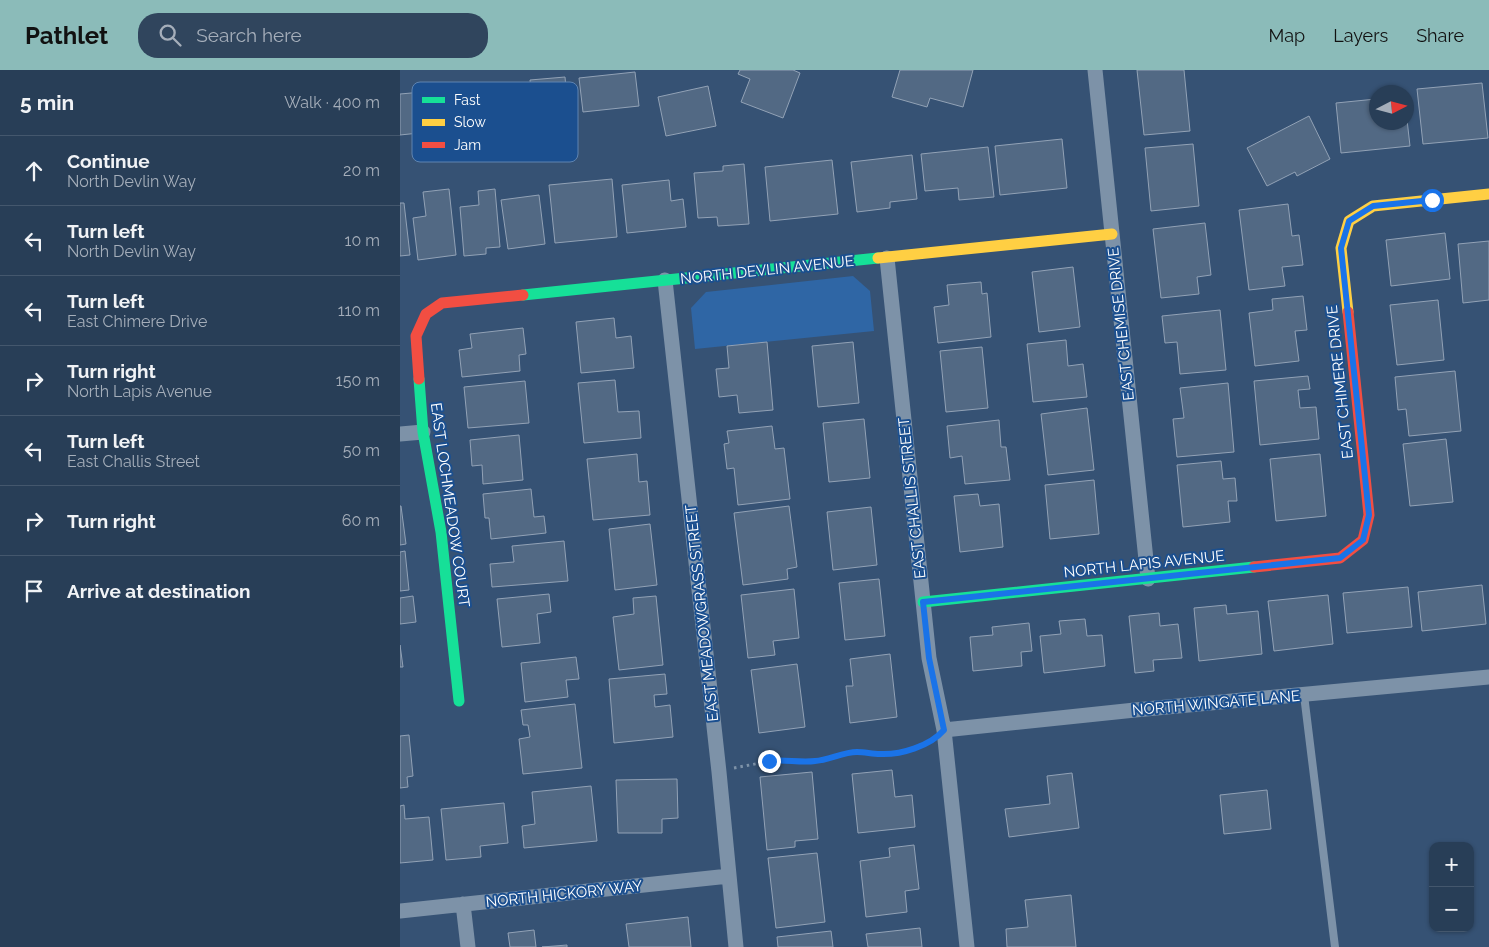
<!DOCTYPE html>
<html lang="en">
<head>
<meta charset="utf-8">
<style>
  body { margin:0; font-family:Raleway,sans-serif; background:#30455d; color:#f1f3f6 }
  .controls { position:absolute; right:15px; bottom:15px; display:grid; overflow:hidden; border-radius:10px; box-shadow:0 1px 4px #0004 }
  .controls button { width:45px; height:45px; display:grid; place-items:center; padding:0; border:0; border-bottom:1px solid #44576d; background:#283e57; color:#f1f3f6; font:25px sans-serif }
  .compass { position:absolute; left:969px; top:15px; width:45px; height:45px; border-radius:50%; background:#283e57; box-shadow:0 1px 4px #0004; rotate:84deg }
  .stop { position:absolute; width:15px; height:15px; margin:-11px; border:4px solid #1a73e8; border-radius:50%; background:#fff }
  .stop.end { background:#1a73e8; border-color:#fff; box-shadow:0 1px 5px #0008 }
  .list { margin:0; padding:0; list-style:none }
  h2 { display:flex; justify-content:space-between; align-items:center; height:65px; margin:0; padding:0 20px; font-size:21px }
  h2 small { font-size:16px; font-weight:400; color:#a5aeba }
  .list li { display:grid; grid-template-columns:32px 1fr auto; gap:15px; align-items:center; box-sizing:border-box; height:70px; padding:0 20px; border-top:1px solid #44576d }
  .list b { display:block; font-size:19px; white-space:nowrap }
  .list p { margin:0; font-size:16px; white-space:nowrap; color:#a5aeba }
  .list em { font-size:16px; font-style:normal; color:#a5aeba }
  .icon { flex:none; width:28px; height:28px; fill:none; stroke:currentColor; stroke-width:2; stroke-linecap:round; stroke-linejoin:round }
  .map { position:relative; flex:none; width:1089px; height:877px; overflow:hidden }
  header { display:flex; align-items:center; gap:30px; box-sizing:border-box; height:70px; padding:0 25px; background:#8bbbb9; color:#111 }
  header strong { font-size:24px }
  nav { display:flex; gap:28px; margin-inline-start:auto; font-size:18px }
  .search { width:350px; height:45px; background:#30455d; display:flex; align-items:center; gap:12px; box-sizing:border-box; padding:0 18px; border-radius:20px; color:#a5aeba; font-size:19px }
  main { display:flex }
  aside { flex:1; background:#283e57 }
  .map>svg:first-child { display:block }
  .green { fill:#2f66a5 }
  .building { fill:#526984; stroke:#92a2b6 }
  .lines { fill:none; stroke-linecap:round; stroke-linejoin:round }
  .path { stroke:#7d92a8; stroke-width:3; stroke-dasharray:2.5 4; stroke-linecap:butt }
  .lane { stroke:#7d92a8; stroke-width:8 }
  .street { stroke:#7d92a8; stroke-width:15 }
  .fast { stroke:#16e098; stroke-width:11 }
  .slow { stroke:#ffcf43; stroke-width:11 }
  .jam { stroke:#f24e42; stroke-width:11 }
  .route { stroke:#1a73e8; stroke-width:6 }
  .labels { text-anchor:middle; stroke-width:4; stroke-linejoin:round; paint-order:stroke }
  .street-label { font-size:15px; fill:#fff; stroke:#1b4f8f }
  .key { fill:#1b4f8f; stroke:#5f84b1; stroke-width:1 }
  .key-label { font-size:14px; fill:#fff }
</style>
</head>
<body>
<header>
<strong>Pathlet</strong>
<div class="search"><svg class="icon" aria-label="search" viewBox="0 0 24 24"><circle cx="10" cy="10" r="6"/><path d="M15 15l6 6"/></svg>Search here</div>
<nav><a>Map</a><a>Layers</a><a>Share</a></nav>
</header>
<main>
<aside>
<h2>5 min<small>Walk · 400 m</small></h2>
<ul class="list">
<li><svg class="icon" aria-label="ahead" viewBox="0 0 24 24"><path d="M12 20V5M6 11l6-6 6 6"/></svg><div><b>Continue</b><p>North Devlin Way</p></div><em>20 m</em></li>
<li><svg class="icon" aria-label="left" viewBox="0 0 24 24"><path d="M17 20v-9H6M10 6l-5 5 5 5"/></svg><div><b>Turn left</b><p>North Devlin Way</p></div><em>10 m</em></li>
<li><svg class="icon" aria-label="left" viewBox="0 0 24 24"><path d="M17 20v-9H6M10 6l-5 5 5 5"/></svg><div><b>Turn left</b><p>East Chimere Drive</p></div><em>110 m</em></li>
<li><svg class="icon" aria-label="right" viewBox="0 0 24 24"><path d="M7 20v-9h11M14 6l5 5-5 5"/></svg><div><b>Turn right</b><p>North Lapis Avenue</p></div><em>150 m</em></li>
<li><svg class="icon" aria-label="left" viewBox="0 0 24 24"><path d="M17 20v-9H6M10 6l-5 5 5 5"/></svg><div><b>Turn left</b><p>East Challis Street</p></div><em>50 m</em></li>
<li><svg class="icon" aria-label="right" viewBox="0 0 24 24"><path d="M7 20v-9h11M14 6l5 5-5 5"/></svg><div><b>Turn right</b></div><em>60 m</em></li>
<li><svg class="icon" aria-label="arrive" viewBox="0 0 24 24"><path d="M6 21V4h12l-3 4 3 4H6"/></svg><div><b>Arrive at destination</b></div></li>
</ul>
</aside>
<div class="map">
<svg width="1089" height="877" viewBox="0 0 1089 877">
  <rect width="100%" height="100%" fill="#365274"/>
  <!-- green -->
  <path class="green" d="M453,206L470,221L474,261L295,279L291,238L306,222Z"/>
  <!-- building -->
  <path class="building" d="M340,0H393L400,3L383,48L341,32L350,9L338,4Z
    M500,0H573L563,37L530,28L527,37L492,27Z
    M737,0H784L790,61L744,65Z
    M235,2L239,36L183,42L179,8Z
    M165,7L169,52L125,56V49L113,50L110,24L131,22L130,10Z
    M1082,13L1088,68L1023,74L1017,19Z
    M308,16L316,56L266,66L258,27Z
    M34,21L38,61L0,65V24Z
    M976,29V52H1006V41L1010,76L941,83L936,33Z
    M909,46L930,89L897,106L895,102L867,116L847,78Z
    M662,69L667,118L600,125L595,76Z
    M793,74L799,136L751,141L745,78Z
    M588,77L594,127L559,130L558,118L525,121L521,84Z
    M512,85L517,129L490,132V138L457,142L451,92Z
    M432,90L438,144L370,151L365,97Z
    M344,94L349,154L318,156L317,147L298,148L294,103L323,101V96Z
    M212,109L217,167L155,173L149,115Z
    M269,110L271,131L283,129L286,157L227,163L222,115Z
    M49,119L56,185L18,190L13,148L26,146L23,122Z
    M95,119L100,177L86,178V184L64,186L60,137L79,135L78,121Z
    M139,125L145,174L108,179L101,130Z
    M0,133H4L10,185L0,186Z
    M888,134L892,166L899,165L903,195L882,197L885,216L849,220L839,140Z
    M805,153L811,205L797,207L799,224L761,228L753,159Z
    M1045,163L1050,209L991,216L986,170Z
    M1089,171V230L1063,233L1058,174Z
    M673,197L680,257L639,262L632,202Z
    M581,212L582,224L587,223L591,267L538,273L534,237L549,235L547,215Z
    M903,226L907,260L895,261L899,291L855,296L849,243L873,240L872,229Z
    M1038,230L1044,290L997,295L990,235Z
    M820,240L826,300L780,304L777,272L765,273L762,246Z
    M214,248L216,268L231,266L234,298L181,303L176,252Z
    M123,258L126,284L119,285L120,301L62,307L59,280L72,278L70,264Z
    M666,270L668,296L683,294L687,327L633,332L627,274Z
    M367,272L373,340L339,343L337,325L319,327L316,299L329,298L327,276Z
    M453,272L459,333L418,337L412,276Z
    M582,277L588,338L546,342L540,281Z
    M1055,301L1061,361L1009,366L1006,339L998,340L995,307Z
    M908,306L910,319L898,320L900,338L916,337L919,369L860,375L854,311Z
    M215,310L218,342L239,341L241,368L184,373L178,313Z
    M125,311L129,353L68,358L64,317Z
    M828,313L834,382L777,387L773,349L784,348L780,318Z
    M687,338L694,400L648,405L641,344Z
    M464,349L470,408L429,412L423,353Z
    M599,350L601,377H606L610,410L565,414L562,386L550,388L547,356Z
    M372,356L375,379L384,378L390,429L338,435L334,398L327,399L324,374L329,373L327,361Z
    M119,365L123,410L83,414L82,395L72,396L70,370Z
    M1046,369L1053,432L1010,436L1003,374Z
    M237,384L239,412L247,411L250,445L193,450L187,389Z
    M920,384L926,446L876,451L870,389Z
    M821,391L823,409L835,408L837,431H828L830,452L783,457L777,395Z
    M694,410L699,464L650,469L645,415Z
    M131,419L134,447L144,446L146,463L91,469L89,448H85L83,424Z
    M578,424L580,436L599,434L603,477L560,482L554,426Z
    M0,436H1L6,474L0,475Z
    M389,436L397,497L387,499L388,509L343,515L334,443Z
    M471,437L477,495L433,500L427,442Z
    M250,454L257,515L215,520L209,459Z
    M164,471L168,511L92,517L90,494L114,492L112,476Z
    M5,481L9,520L0,521V482Z
    M479,509L485,566L445,570L439,513Z
    M1082,515L1086,554L1022,561L1018,522Z
    M1008,517L1012,557L947,563L943,523Z
    M394,519L399,568L373,571L375,585L348,588L341,525Z
    M149,524L151,542L137,544L140,573L102,577L97,529Z
    M928,525L933,574L874,581L868,531Z
    M13,526L16,552L0,554V528Z
    M256,526L263,595L219,600L213,547L234,544L233,528Z
    M826,535L827,544L858,541L862,584L799,591L794,538Z
    M759,543L760,556L778,554L782,588L753,590L754,601L735,603L729,546Z
    M685,549L687,566L702,565L705,596L644,603L640,566L661,564L659,551Z
    M629,553L632,581L621,582L622,596L573,601L570,567L593,565L592,557Z
    M0,575L3,597H0Z
    M490,584L497,647L450,653L446,616H453L450,589Z
    M176,587L179,609L166,610L168,627L125,632L121,593Z
    M397,594L405,657L359,663L351,600Z
    M265,604L267,624L254,625L255,637L270,635L273,667L214,673L209,609Z
    M175,634L182,698L123,704L119,669L130,667L128,655H123L121,640Z
    M9,665L13,706L7,707L8,717L0,718V666Z
    M492,700L495,727L512,725L515,757L458,763L452,704Z
    M412,702L418,769L395,771V777L367,780L360,707Z
    M672,703L679,758L609,767L605,739L650,734L647,706Z
    M277,709L278,748L262,749V763H218L216,710Z
    M191,716L197,771L124,778L122,756L135,754L132,722Z
    M867,720L871,759L824,764L820,725Z
    M104,733L108,773L80,776L81,787L46,790L41,739Z
    M4,735L5,749L29,747L33,790L0,793V736Z
    M514,775L519,819L505,821L507,842L466,847L460,791L490,787L489,778Z
    M417,783L425,852L376,858L368,788Z
    M671,825L676,877H607L606,859L628,857L625,830Z
    M288,847L291,877H229L226,854Z
    M520,858L522,877H468L466,864Z
    M134,860L136,877H110L108,863Z
    M431,861L433,877H378L377,867Z
    M167,875V877H142Z"/>
  <g class="lines">
    <!-- path -->
    <path class="path" d="M334,698L376,690L404,692L416,691L450,682L493,684L504,682L528,672"/>
    <!-- lane -->
    <path class="lane" d="M904,625L935,877"/>
    <!-- street -->
    <path class="street" d="M695,0L748,509
      M487,188L529,588L544,660L567,877
      M265,210L319,702L336,877
      M0,364L23,362
      M544,660L735,640L1089,607
      M63,834L68,877
      M0,841L329,806"/>
    <!-- fast -->
    <path class="fast" d="M123,225L478,188
      M19,309L23,362L41,462L59,631
      M523,532L854,497"/>
    <!-- slow -->
    <path class="slow" d="M478,188L712,164
      M948,242L941,178L949,151L973,136L1089,124"/>
    <!-- jam -->
    <path class="jam" d="M19,309L16,266L26,244L42,233L123,225
      M854,497L940,488L963,470L969,445L948,242"/>
  </g>
  <g class="lines">
    <!-- route -->
    <path class="route" d="M369,691C384,689 400,693 415,691C429,690 443,682 457,682C465,682 472,684 480,684C501,685 530,676 544,660L529,588L523,532L940,488L963,470L969,445L941,178L949,151L973,136L1032,130"/>
  </g>
  <g class="labels">
    <!-- street labels -->
    <g class="street-label">
      <text transform="translate(367 200) rotate(-6)" y="5">NORTH DEVLIN AVENUE</text>
      <text transform="translate(721 254) rotate(-96)" y="5">EAST CHEMISE DRIVE</text>
      <text transform="translate(940 312) rotate(-96)" y="5">EAST CHIMERE DRIVE</text>
      <text transform="translate(512 428) rotate(-96)" y="5">EAST CHALLIS STREET</text>
      <text transform="translate(50 435) rotate(82)" y="5">EAST LOCHMEADOW COURT</text>
      <text transform="translate(744 494) rotate(-6)" y="5">NORTH LAPIS AVENUE</text>
      <text transform="translate(302 543) rotate(-96)" y="5">EAST MEADOWGRASS STREET</text>
      <text transform="translate(816 633) rotate(-5)" y="5">NORTH WINGATE LANE</text>
      <text transform="translate(164 824) rotate(-6)" y="5">NORTH HICKORY WAY</text>
    </g>
  </g>
  <!-- legend -->
  <rect x="12" y="12" width="166" height="80" rx="8" class="key"/>
  <rect x="22" y="27" width="23" height="6" fill="#16e098"/>
  <rect x="22" y="49" width="23" height="7" fill="#ffcf43"/>
  <rect x="22" y="72" width="23" height="6" fill="#f24e42"/>
  <g class="key-label">
    <text x="54" y="35">Fast</text>
    <text x="54" y="57">Slow</text>
    <text x="54" y="80">Jam</text>
  </g>
</svg>
<div class="controls">
<button>+</button>
<button>−</button>
</div>
<svg class="compass" viewBox="-18 -18 36 36"><path d="M0-13l5 13h-10z" fill="#e53935"/><path d="M0 13l5-13h-10z" fill="#a5aeba"/></svg>
<div class="stop" style="left:1032px;top:130px"></div>
<div class="stop end" style="left:369px;top:691px"></div>
</div>
</main>
</body>
</html>
